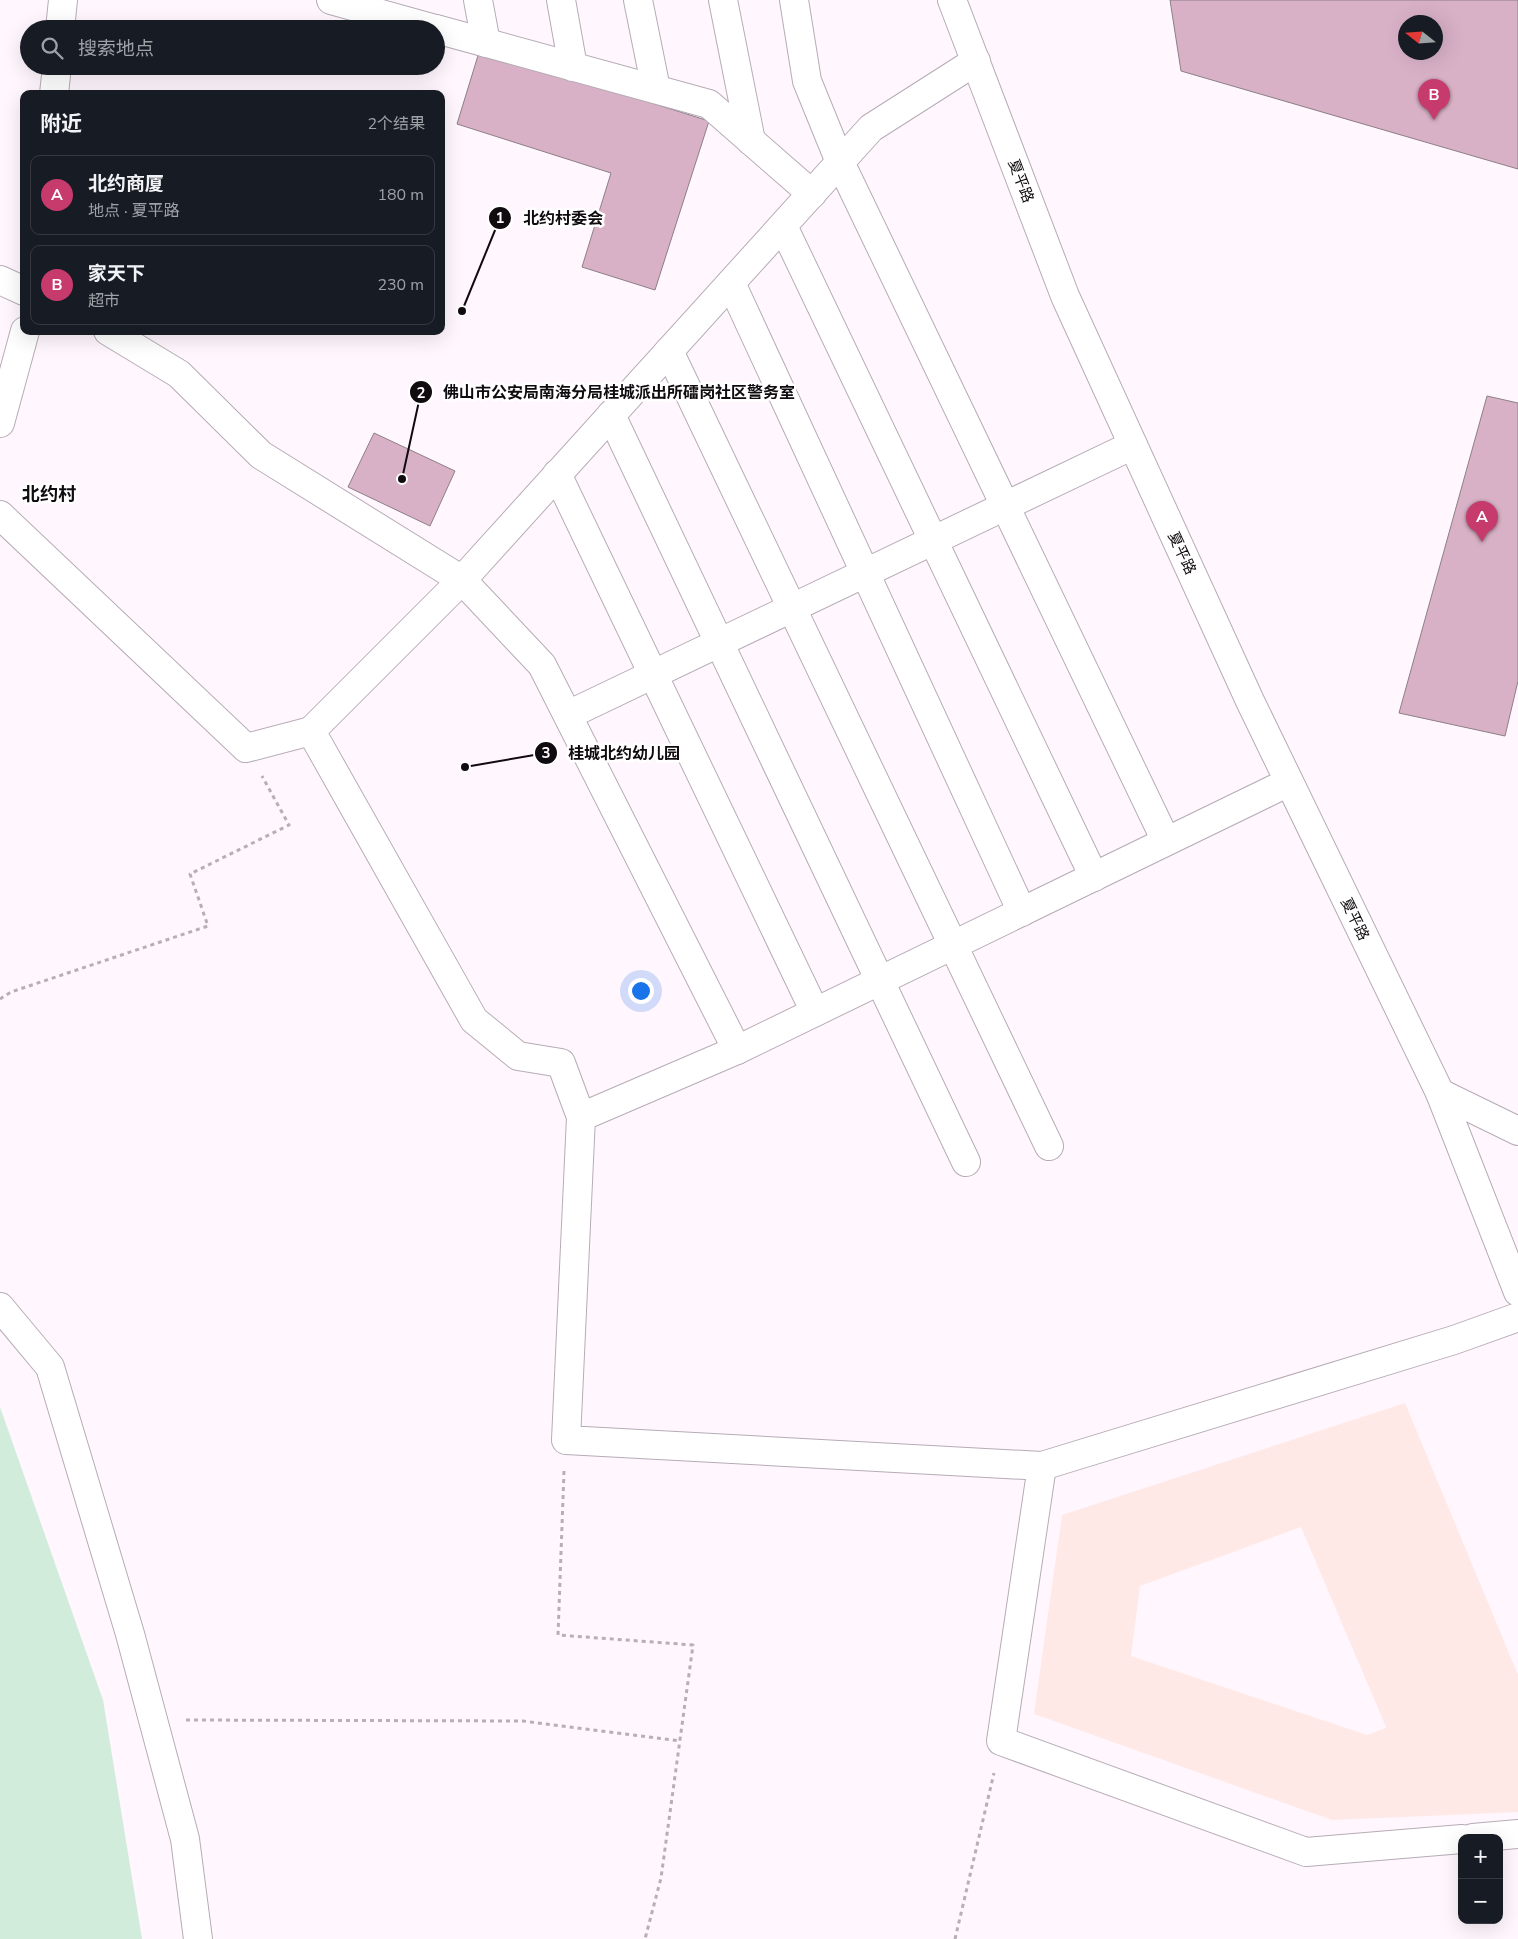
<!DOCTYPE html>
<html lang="zh">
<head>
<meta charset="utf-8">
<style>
	:root { --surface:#171b24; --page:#20242c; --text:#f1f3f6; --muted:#9ea1a6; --line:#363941; --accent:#c73a6c }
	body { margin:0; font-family:"Nunito Sans","Noto Sans SC",sans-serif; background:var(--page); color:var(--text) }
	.controls { position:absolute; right:15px; bottom:15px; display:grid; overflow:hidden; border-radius:10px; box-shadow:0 5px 20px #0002 }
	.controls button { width:45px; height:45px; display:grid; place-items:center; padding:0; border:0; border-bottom:1px solid var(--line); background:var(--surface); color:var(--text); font:25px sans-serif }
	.compass { position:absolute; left:1398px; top:15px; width:45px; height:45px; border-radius:50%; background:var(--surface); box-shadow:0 5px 20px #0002; rotate:287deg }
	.you { position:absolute; left:640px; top:990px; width:18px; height:18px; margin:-12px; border:4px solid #fff; border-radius:50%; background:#1a73e8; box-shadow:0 0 0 8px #1a73e833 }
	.badge { display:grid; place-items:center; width:32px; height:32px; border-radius:50%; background:var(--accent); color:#fff; font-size:16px; font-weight:700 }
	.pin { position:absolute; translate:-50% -41px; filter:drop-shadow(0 1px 2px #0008) }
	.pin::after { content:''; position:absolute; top:26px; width:18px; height:15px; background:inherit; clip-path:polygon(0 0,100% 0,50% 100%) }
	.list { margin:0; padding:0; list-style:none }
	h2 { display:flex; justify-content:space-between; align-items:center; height:65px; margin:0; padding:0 20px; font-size:21px }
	h2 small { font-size:16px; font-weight:400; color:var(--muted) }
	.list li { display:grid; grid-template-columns:32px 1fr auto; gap:15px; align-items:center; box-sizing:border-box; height:80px; margin:0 10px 10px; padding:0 10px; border:1px solid var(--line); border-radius:10px }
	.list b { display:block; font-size:19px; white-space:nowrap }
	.list p { margin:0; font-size:16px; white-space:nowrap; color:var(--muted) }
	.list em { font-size:16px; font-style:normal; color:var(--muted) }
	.icon { flex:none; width:28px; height:28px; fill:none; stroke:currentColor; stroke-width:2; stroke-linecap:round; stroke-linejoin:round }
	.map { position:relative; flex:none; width:1518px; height:1939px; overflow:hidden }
	.search { position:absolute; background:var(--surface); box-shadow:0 5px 20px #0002; left:20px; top:20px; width:425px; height:55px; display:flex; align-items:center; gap:12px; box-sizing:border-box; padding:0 18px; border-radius:28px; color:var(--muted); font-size:19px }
	.panel { position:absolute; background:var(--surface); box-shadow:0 5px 20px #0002; left:20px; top:90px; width:425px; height:245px; border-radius:10px }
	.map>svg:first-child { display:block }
	.commercial { fill:#ffe9e7; fill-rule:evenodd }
	.green { fill:#d2ecdb }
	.building { fill:#d9b1c7; stroke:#8c7f86; fill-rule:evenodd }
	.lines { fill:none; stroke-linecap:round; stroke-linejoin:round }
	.minor-casing { stroke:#b6acb6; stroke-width:30 }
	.major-casing { stroke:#b6acb6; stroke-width:30 }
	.path { stroke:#b7afb6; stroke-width:3; stroke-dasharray:4 4; stroke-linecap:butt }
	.minor { stroke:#fff; stroke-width:28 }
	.major { stroke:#fff; stroke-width:28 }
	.labels { text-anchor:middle; stroke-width:5; stroke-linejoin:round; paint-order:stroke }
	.street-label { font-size:15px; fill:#0f0b0e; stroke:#fff }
	.quarter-label { font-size:18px; font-weight:bold; fill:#0f0b0e; stroke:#fff }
	.leader { fill:none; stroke:#0f0b0e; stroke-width:2 }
	.callout-dot { fill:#0f0b0e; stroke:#fff; stroke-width:2 }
	.mark-label { font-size:15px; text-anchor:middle; font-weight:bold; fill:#fff }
	.callout-label { font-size:16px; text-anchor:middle; font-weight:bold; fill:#0f0b0e; stroke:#fff; stroke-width:5; stroke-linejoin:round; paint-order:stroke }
</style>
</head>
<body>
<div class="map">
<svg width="1518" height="1939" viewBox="0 0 1518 1939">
	<rect width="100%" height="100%" fill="#fff6fe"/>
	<path class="commercial" d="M1405,1403L1518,1675V1812L1332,1820L1034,1714L1062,1515ZM1301,1527L1386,1727V1728L1367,1735L1131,1656L1140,1586Z"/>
	<path class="green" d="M0,1407L103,1700L142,1939H0Z"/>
	<g class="building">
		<path d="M1170,0H1518V169L1181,71ZM1406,22H1436V52H1406Z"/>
		<path d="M480,49L709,121L655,290L582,267L611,173L457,124Z"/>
		<path d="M1487,396L1518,403V681L1505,736L1399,713Z"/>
		<path d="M374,433L455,471L430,526L348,487Z"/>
	</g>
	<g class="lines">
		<defs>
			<g id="minor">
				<path d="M331,0L435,29"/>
				<path d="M478,0L486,43"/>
				<path d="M561,0L573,67"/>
				<path d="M638,0L656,89"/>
				<path d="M723,0L751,141"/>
				<path d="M794,0L807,81L840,162L1166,841"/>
				<path d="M60,29L63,0"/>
				<path d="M436,29L709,104L812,194"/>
				<path d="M976,61L871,128L462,580L311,731L474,1020L518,1056L561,1063L581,1117L566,1440L1042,1466"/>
				<path d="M54,94L57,66"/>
				<path d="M783,226L1094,877"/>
				<path d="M0,280L24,291"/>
				<path d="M731,283L1022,912"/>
				<path d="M108,331L179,374L261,455L462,580L542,665L737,1050"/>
				<path d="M669,351L1049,1146"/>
				<path d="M611,415L966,1162"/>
				<path d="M0,423L25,331"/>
				<path d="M557,474L815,1012"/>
				<path d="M0,515L246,748L311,731"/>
				<path d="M568,715L1133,445"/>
				<path d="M581,1117L737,1050L1289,782"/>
				<path d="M0,1307L50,1367L130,1634L185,1839L198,1939"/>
				<path d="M1473,1838L1518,1834"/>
				<path d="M1462,1839L1306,1852L1001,1741L1042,1466L1454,1340L1518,1317"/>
			</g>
			<g id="major">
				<path d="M952,0L1065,296L1250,701L1440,1093L1518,1292"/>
				<path d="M1440,1093L1518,1131"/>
			</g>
		</defs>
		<use href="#minor" class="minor-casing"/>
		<use href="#major" class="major-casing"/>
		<g class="path">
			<path d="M0,999L11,992L208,926L190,874L289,825L262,776"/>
			<path d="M564,1471L558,1635L693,1645L661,1878L645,1939"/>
			<path d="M186,1720L523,1721L680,1741"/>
			<path d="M955,1939L994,1773"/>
		</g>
		<use href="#minor" class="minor"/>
		<use href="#major" class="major"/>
	</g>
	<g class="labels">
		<g class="street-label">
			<text transform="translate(1021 181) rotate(69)" y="5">夏平路</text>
			<text transform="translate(1182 553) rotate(65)" y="5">夏平路</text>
			<text transform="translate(1355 919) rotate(64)" y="5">夏平路</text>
		</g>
		<g class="quarter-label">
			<text x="49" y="500">北约村</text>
		</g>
	</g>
	<path class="leader" d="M462 311L500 218M402 479L421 392M465 767L546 753"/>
	<g class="callout-dot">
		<circle cx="462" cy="311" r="5"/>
		<circle cx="402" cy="479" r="5"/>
		<circle cx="465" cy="767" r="5"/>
		<circle cx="500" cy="218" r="12"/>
		<circle cx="421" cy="392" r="12"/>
		<circle cx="546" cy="753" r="12"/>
	</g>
	<g class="mark-label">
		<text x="500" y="223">1</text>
		<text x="421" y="398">2</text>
		<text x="546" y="758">3</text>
	</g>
	<g class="callout-label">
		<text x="563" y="224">北约村委会</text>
		<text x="619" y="398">佛山市公安局南海分局桂城派出所礌岗社区警务室</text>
		<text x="624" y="759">桂城北约幼儿园</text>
	</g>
</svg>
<div class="controls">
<button>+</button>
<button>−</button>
</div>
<svg class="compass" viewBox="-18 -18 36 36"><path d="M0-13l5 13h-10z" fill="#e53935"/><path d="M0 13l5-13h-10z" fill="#9ea1a6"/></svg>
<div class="you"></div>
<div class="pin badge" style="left:1482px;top:542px">A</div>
<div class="pin badge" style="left:1434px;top:120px">B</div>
<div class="search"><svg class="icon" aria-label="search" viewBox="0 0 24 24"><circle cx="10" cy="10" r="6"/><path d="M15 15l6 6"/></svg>搜索地点</div>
<section class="panel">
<h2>附近<small>2个结果</small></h2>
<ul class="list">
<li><span class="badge">A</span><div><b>北约商厦</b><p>地点 · 夏平路</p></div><em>180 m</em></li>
<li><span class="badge">B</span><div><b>家天下</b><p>超市</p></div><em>230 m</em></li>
</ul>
</section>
</div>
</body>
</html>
